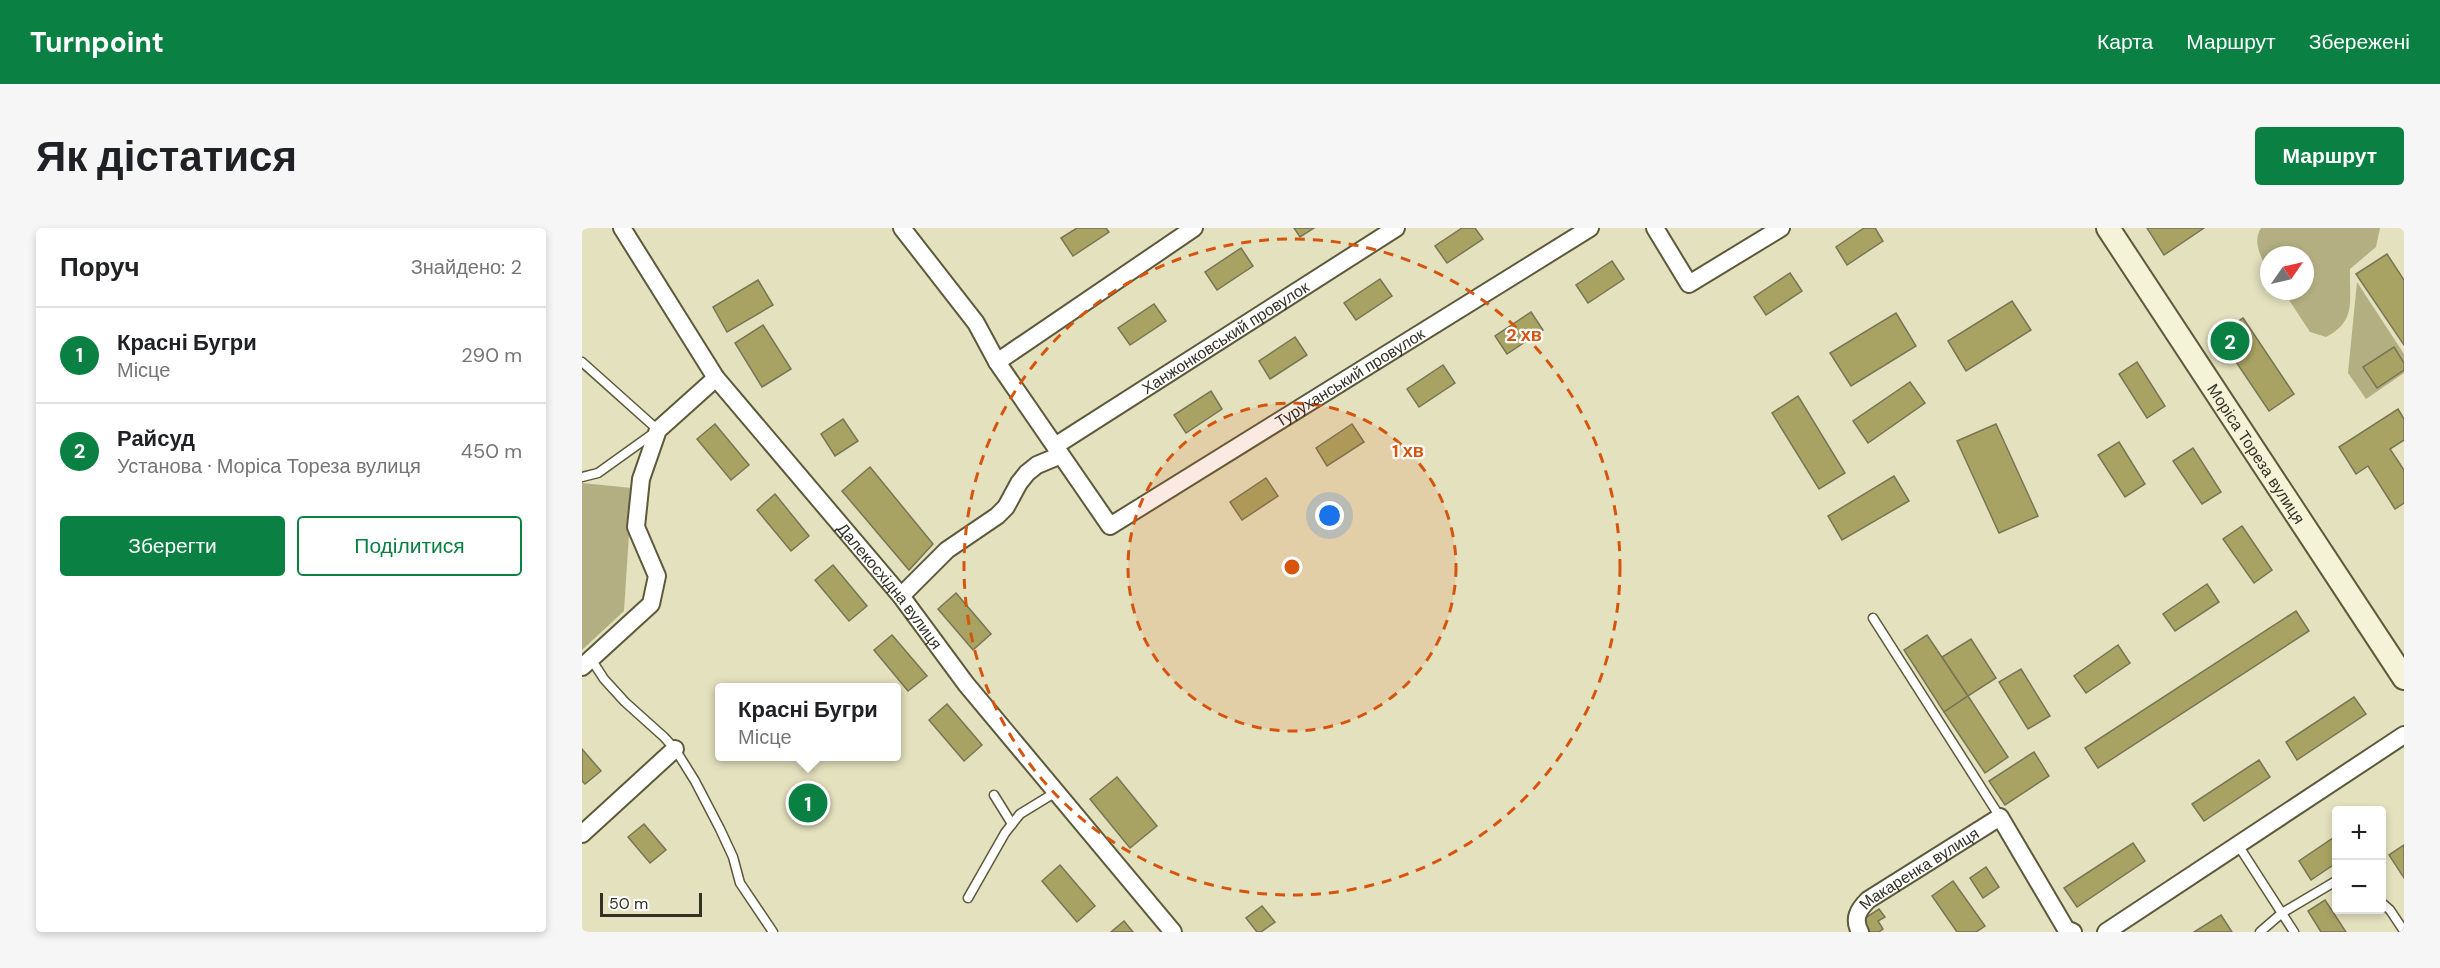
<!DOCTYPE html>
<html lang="uk">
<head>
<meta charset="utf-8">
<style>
	:root { --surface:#fff; --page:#f6f6f6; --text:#202124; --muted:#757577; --line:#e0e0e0; --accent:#0b8043 }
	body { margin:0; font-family:"DM Sans",sans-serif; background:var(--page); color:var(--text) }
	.controls { position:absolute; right:18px; bottom:18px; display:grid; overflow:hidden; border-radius:6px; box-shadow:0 3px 9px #0003 }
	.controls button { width:54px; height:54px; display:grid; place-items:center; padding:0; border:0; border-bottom:2px solid var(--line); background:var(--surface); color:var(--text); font:30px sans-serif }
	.compass { position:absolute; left:1678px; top:18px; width:54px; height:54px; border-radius:50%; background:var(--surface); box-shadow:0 3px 9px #0003; rotate:56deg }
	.scale { position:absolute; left:18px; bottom:15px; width:102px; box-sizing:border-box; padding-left:6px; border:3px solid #323123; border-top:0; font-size:16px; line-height:21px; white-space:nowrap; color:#323123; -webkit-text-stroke:4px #fff; paint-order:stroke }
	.you { position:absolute; left:748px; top:288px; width:21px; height:21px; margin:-15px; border:4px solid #fff; border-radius:50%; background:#1a73e8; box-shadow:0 0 0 9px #1a73e833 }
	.badge { display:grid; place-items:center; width:39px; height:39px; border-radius:50%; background:var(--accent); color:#fff; font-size:20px; font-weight:700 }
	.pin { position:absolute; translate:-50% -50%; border:3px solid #fff; box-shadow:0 2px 6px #0006 }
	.popup { position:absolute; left:133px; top:455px; width:186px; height:78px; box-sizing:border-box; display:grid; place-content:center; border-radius:6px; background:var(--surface); filter:drop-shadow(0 2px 4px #0005); font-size:20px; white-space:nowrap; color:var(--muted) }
	.popup b { font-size:22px; color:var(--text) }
	.popup::after { content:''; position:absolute; left:50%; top:100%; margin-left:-12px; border:12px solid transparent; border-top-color:var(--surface) }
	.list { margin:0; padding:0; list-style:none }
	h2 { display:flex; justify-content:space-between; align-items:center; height:78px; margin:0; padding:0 24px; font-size:26px }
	h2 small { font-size:20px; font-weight:400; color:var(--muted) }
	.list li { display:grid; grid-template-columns:39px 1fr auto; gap:18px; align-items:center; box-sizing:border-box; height:96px; padding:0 24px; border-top:2px solid var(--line) }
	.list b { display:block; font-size:22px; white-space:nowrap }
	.list p { margin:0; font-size:20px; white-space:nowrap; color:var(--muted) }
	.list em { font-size:20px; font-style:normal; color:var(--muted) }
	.actions { display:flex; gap:12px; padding:18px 24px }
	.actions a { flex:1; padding:14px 0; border:2px solid var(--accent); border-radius:6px; text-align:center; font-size:21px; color:var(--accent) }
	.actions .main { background:var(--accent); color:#fff }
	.map { position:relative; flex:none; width:1822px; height:704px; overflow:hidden; border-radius:6px }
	header { display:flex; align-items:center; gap:36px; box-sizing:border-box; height:84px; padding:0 30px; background:var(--accent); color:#fff }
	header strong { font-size:28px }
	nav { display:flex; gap:33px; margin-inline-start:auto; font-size:21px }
	.intro { display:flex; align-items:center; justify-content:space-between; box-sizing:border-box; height:144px; padding:0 36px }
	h1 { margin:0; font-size:42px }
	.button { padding:15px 27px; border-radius:6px; background:var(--accent); color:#fff; font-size:21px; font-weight:700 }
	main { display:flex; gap:36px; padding:0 36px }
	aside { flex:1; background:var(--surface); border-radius:6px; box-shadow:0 3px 9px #0003 }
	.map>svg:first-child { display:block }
	.green { fill:#b3af82 }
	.building { fill:#a9a363; stroke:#787555; stroke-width:1.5 }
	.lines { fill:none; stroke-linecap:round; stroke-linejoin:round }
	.lane-casing { stroke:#5c5a3b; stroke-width:11 }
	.street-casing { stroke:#5c5a3b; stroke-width:20 }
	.secondary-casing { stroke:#5c5a3b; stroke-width:26 }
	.lane { stroke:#fff; stroke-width:8 }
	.street { stroke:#fff; stroke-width:16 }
	.secondary { stroke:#f4f2d7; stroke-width:22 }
	.ring { fill:none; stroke:#d6550e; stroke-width:3; stroke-dasharray:10 8 }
	.labels { text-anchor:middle; stroke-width:4.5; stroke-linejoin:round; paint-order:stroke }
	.street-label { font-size:16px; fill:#323123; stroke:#fff }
	.centre { fill:#d6550e; stroke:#fff; stroke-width:3 }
	.ring-label { font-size:18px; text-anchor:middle; font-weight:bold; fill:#d6550e; stroke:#fff; stroke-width:4.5; stroke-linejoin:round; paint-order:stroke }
</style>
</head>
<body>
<header>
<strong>Turnpoint</strong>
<nav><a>Карта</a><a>Маршрут</a><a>Збережені</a></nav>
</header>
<div class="intro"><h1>Як дістатися</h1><a class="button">Маршрут</a></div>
<main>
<aside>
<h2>Поруч<small>Знайдено: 2</small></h2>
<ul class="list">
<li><span class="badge">1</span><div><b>Красні Бугри</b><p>Місце</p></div><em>290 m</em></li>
<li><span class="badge">2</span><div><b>Райсуд</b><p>Установа · Моріса Тореза вулиця</p></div><em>450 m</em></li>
</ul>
<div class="actions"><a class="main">Зберегти</a><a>Поділитися</a></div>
</aside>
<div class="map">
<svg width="1822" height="704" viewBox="0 0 1822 704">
	<rect width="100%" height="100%" fill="#e4e1be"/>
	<g class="green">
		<path d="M1679,0H1798L1794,19L1768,41C1767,72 1775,93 1744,109L1728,104L1701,63H1723V27H1687V43C1679,30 1670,14 1679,0Z"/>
		<path d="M1775,54L1822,126V145L1784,171L1766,145Z"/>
		<path d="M0,255L50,260L42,383L0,422Z"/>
	</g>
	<g class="building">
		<path d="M495,0H524L527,4L491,28L479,10Z"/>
		<path d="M712,0H732L718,9Z"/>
		<path d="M880,0H893L901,11L865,35L853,18Z"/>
		<path d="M1282,0H1293L1301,13L1265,37L1254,19Z"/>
		<path d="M1565,0H1622L1582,27Z"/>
		<path d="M659,20L671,38L635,62L623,44Z"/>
		<path d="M1805,26L1822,52V117L1774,46Z"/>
		<path d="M1030,33L1042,51L1006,75L994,57Z"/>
		<path d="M1208,45L1220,63L1184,87L1172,69Z"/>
		<path d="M798,51L810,68L774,92L762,75Z"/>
		<path d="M176,52L191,77L145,104L131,79Z"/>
		<path d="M1430,73L1449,102L1384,143L1366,113Z"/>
		<path d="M572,76L584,93L548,117L536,100Z"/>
		<path d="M949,84L961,102L925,126L913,108Z"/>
		<path d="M1314,85L1334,118L1269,158L1248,125Z"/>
		<path d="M1661,90L1712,166L1687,183L1636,107Z"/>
		<path d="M181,97L209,141L180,159L153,115Z"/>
		<path d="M713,109L725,127L688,151L677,133Z"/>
		<path d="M1812,119L1822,135V142L1795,160L1781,139Z"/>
		<path d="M1555,134L1583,178L1565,190L1537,146Z"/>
		<path d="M861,137L873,155L837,179L825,161Z"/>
		<path d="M1328,154L1343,175L1286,215L1271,193Z"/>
		<path d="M629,163L640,181L604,205L592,187Z"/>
		<path d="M1216,168L1263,245L1237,261L1190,185Z"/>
		<path d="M1816,181L1822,191V212L1808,221L1822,242V275L1813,281L1786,238L1774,246L1757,219Z"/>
		<path d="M261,191L276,213L253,228L239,206Z"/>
		<path d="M133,196L167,237L149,252L115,211Z"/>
		<path d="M770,196L782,214L745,238L734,220Z"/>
		<path d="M1414,196L1456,288L1417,305L1375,213Z"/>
		<path d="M1537,214L1563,256L1543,269L1516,227Z"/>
		<path d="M1611,220L1639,264L1620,276L1591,233Z"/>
		<path d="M288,239L351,316L327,342L260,263Z"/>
		<path d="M1312,248L1327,273L1260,312L1246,288Z"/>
		<path d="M684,250L696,268L660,292L648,274Z"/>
		<path d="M193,266L227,308L209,323L175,282Z"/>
		<path d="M1660,298L1690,342L1672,355L1641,311Z"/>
		<path d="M251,337L285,378L267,393L233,352Z"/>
		<path d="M1625,356L1637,374L1593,403L1581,386Z"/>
		<path d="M374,365L409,406L391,422L356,381Z"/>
		<path d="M1714,383L1727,403L1516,540L1503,520Z"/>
		<path d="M310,407L345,448L326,463L292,422Z"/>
		<path d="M1345,407L1386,468L1362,484L1322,422Z"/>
		<path d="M1389,411L1414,450L1386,468L1360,429Z"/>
		<path d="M1536,417L1548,435L1504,465L1492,448Z"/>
		<path d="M1439,441L1468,488L1446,501L1417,454Z"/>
		<path d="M1386,468L1426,529L1403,545L1362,484Z"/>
		<path d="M1772,469L1784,486L1715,532L1704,514Z"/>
		<path d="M365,476L400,517L382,533L347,492Z"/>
		<path d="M0,521L19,543L3,556L0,553Z"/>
		<path d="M1452,524L1467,548L1423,577L1407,553Z"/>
		<path d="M1677,532L1688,549L1622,593L1610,576Z"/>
		<path d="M535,549L575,598L548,620L508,571Z"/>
		<path d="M62,596L84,622L68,635L46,609Z"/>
		<path d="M1754,608V635L1729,652L1717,633Z"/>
		<path d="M1551,615L1563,633L1495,679L1482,660Z"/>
		<path d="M1822,617V650L1807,627Z"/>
		<path d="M478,637L513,678L495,694L460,653Z"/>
		<path d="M1404,639L1417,659L1401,670L1388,650Z"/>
		<path d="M1371,653L1403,698L1394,704H1375L1350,668Z"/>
		<path d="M1743,672L1764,704H1739L1726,683Z"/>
		<path d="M680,678L693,694L679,704H675L664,690Z"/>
		<path d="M1297,681L1303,689L1296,693L1301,701L1297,704H1283L1277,694Z"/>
		<path d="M1639,687L1650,704H1612Z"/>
		<path d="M542,693L551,704H529Z"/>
	</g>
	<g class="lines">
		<defs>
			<g id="lane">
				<path d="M0,134L76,202L16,245L0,249"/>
				<path d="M1291,390L1418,589"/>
				<path d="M9,431L22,451L43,474L82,509L93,521L113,553L138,601L151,629L158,655L191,704"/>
				<path d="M412,567L430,596"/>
				<path d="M1656,617L1712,704"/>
				<path d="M386,670L423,605L438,586L474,564"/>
				<path d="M1800,675L1808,682L1822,703"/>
				<path d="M1678,704L1700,685L1754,653"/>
			</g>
			<g id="street">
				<path id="s1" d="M40,0L134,150L319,368L384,456L591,704"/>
				<path id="s2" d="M320,0L394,95L415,134L528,298L1008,0"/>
				<path d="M1073,0L1107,56L1199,0"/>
				<path d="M415,134L612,0"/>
				<path id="s3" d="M473,218L814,0"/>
				<path d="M319,368L365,322L415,288L424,279L437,255L445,245L455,237L479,227"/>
				<path d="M0,439L69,376L75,348L54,299L59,251L76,202L134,150"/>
				<path d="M0,606L93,521"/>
				<path id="s4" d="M1278,704C1271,691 1276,682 1286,672L1418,589L1484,701L1491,704"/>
				<path d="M1524,704L1822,507"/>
			</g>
			<g id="secondary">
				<path id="s5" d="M1526,0L1822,450"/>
			</g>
		</defs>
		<use href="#lane" class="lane-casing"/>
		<use href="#street" class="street-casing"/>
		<use href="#secondary" class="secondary-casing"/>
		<use href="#lane" class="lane"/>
		<use href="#street" class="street"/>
		<use href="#secondary" class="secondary"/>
	</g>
	<circle cx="710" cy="339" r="164" fill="#d6550e" fill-opacity=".12"/>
	<g class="ring">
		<circle cx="710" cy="339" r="164"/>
		<circle cx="710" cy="339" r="328"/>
	</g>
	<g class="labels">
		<g class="street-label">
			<text dy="6" stroke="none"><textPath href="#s3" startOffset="202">Ханжонковський провулок</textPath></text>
			<text dy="6" stroke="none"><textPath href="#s2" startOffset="646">Туруханський провулок</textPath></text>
			<text dy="6" stroke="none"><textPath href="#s5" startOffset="270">Моріса Тореза вулиця</textPath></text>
			<text dy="6" stroke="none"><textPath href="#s1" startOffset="448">Далекосхідна вулиця</textPath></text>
			<text dy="6" stroke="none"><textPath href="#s4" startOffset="96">Макаренка вулиця</textPath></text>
		</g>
	</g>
	<circle cx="710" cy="339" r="9" class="centre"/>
	<g class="ring-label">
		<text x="942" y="113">2 хв</text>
		<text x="826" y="229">1 хв</text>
	</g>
</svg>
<div class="controls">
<button>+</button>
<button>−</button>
</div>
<svg class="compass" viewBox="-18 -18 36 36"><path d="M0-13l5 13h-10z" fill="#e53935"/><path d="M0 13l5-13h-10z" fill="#757577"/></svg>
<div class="scale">50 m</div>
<div class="you"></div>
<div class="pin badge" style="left:226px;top:575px">1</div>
<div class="popup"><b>Красні Бугри</b>Місце</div>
<div class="pin badge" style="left:1648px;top:113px">2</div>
</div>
</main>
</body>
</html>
